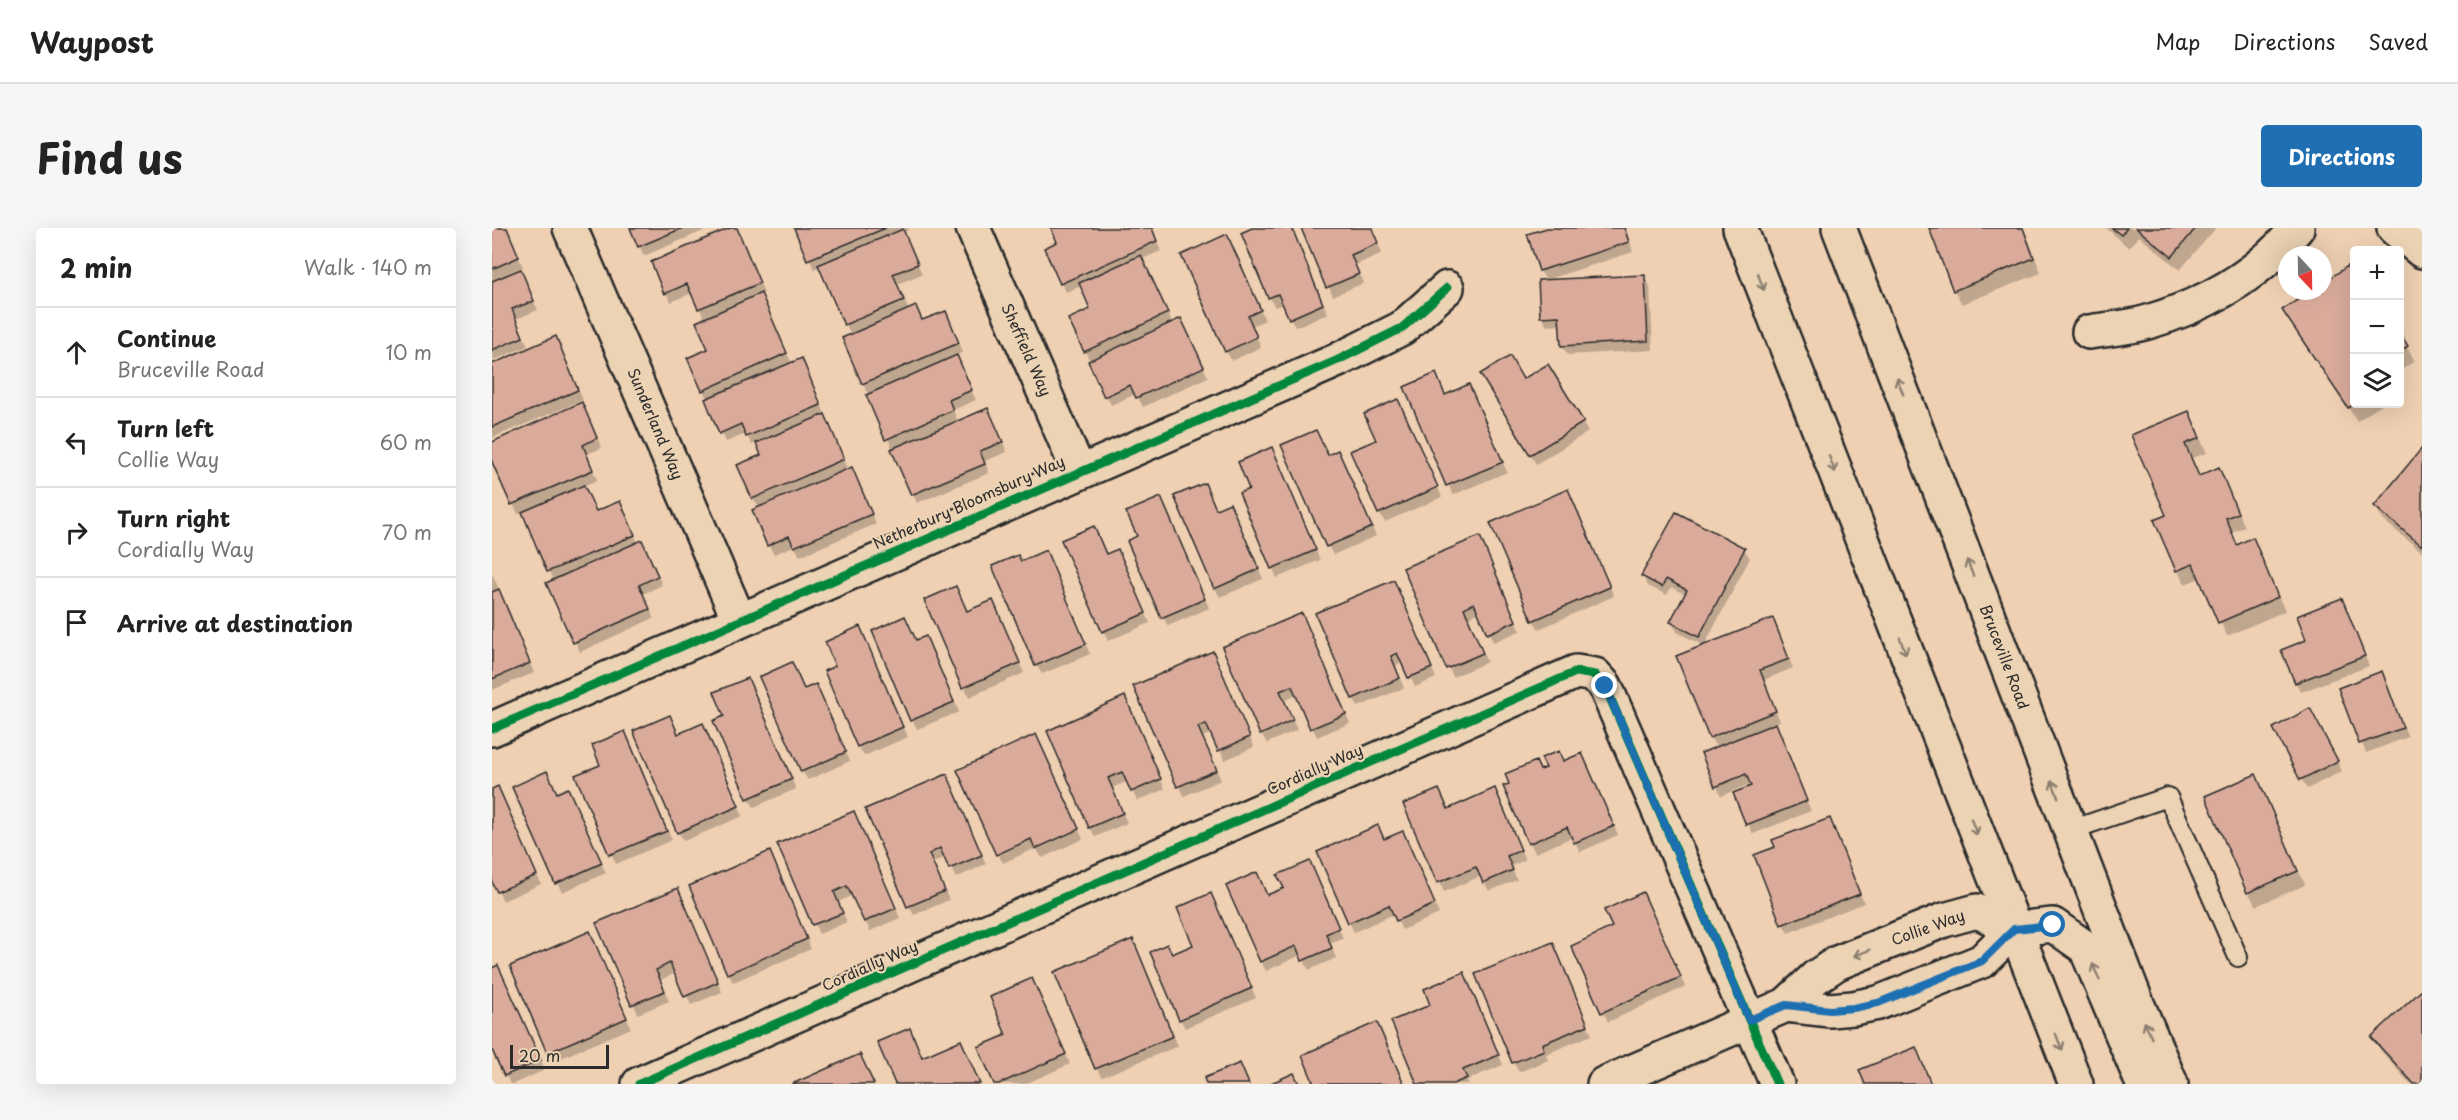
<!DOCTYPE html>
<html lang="en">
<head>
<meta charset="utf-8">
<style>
	:root { --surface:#fff; --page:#f6f6f6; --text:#222; --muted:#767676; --line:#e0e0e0; --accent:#1f6fb2 }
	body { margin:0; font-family:"Playpen Sans",sans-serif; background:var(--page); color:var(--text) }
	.controls { position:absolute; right:18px; top:18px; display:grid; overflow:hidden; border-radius:6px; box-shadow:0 6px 24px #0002 }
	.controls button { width:54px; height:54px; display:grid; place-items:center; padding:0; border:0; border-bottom:2px solid var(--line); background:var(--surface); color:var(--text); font:30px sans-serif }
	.compass { position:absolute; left:1786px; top:18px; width:54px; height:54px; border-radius:50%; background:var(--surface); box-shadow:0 6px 24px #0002; rotate:158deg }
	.scale { position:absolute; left:18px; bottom:15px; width:99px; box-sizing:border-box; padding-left:6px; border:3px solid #2b2b2b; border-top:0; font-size:16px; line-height:21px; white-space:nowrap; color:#2b2b2b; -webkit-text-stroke:4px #ecd3b4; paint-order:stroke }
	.stop { position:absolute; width:18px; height:18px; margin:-14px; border:4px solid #1f6fb2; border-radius:50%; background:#fff }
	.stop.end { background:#1f6fb2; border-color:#fff; box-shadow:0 2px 6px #0008 }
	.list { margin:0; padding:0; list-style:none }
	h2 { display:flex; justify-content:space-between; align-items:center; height:78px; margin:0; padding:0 24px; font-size:26px }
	h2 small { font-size:20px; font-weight:400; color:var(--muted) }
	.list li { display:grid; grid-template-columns:39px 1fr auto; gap:18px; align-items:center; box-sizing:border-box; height:90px; padding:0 24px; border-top:2px solid var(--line) }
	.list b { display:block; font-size:22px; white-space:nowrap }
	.list p { margin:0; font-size:20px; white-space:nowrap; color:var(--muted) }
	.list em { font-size:20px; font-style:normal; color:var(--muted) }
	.icon { flex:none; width:33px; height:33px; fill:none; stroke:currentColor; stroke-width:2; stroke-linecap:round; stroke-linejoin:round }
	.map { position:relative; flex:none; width:1930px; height:856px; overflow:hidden; border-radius:6px }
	header { display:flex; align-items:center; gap:36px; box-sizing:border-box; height:84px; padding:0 30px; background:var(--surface); border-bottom:2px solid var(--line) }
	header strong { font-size:28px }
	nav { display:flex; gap:33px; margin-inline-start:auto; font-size:21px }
	.intro { display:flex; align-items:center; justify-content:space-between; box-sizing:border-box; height:144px; padding:0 36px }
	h1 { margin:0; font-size:42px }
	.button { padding:15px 27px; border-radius:6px; background:var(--accent); color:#fff; font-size:21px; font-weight:700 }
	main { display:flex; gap:36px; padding:0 36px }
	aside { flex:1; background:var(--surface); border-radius:6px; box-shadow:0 6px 24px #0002 }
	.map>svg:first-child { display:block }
	.shadow { fill:#0003 }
	.building { fill:#daab9b; stroke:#2b2b2b; stroke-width:1.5 }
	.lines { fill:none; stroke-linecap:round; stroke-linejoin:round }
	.service-casing { stroke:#2b2b2b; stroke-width:22 }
	.minor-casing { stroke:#2b2b2b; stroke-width:38 }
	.secondary-casing { stroke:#2b2b2b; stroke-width:38 }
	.service { stroke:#ecd3b4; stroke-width:18 }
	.minor { stroke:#ecd3b4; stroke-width:33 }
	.secondary { stroke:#ecd3b4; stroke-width:33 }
	.cycleway-casing { stroke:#ecd3b4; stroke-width:13 }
	.cycleway { stroke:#00873e; stroke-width:9 }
	.oneway { stroke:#8c7f70 }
	.route { stroke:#1f6fb2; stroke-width:8 }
	.labels { text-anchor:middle; stroke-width:4.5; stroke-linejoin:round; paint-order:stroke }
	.street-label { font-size:15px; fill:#2b2b2b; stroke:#ecd3b4 }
</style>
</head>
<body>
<header>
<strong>Waypost</strong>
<nav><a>Map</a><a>Directions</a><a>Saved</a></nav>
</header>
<div class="intro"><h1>Find us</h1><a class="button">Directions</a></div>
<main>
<aside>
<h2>2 min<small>Walk · 140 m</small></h2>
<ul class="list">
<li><svg class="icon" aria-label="ahead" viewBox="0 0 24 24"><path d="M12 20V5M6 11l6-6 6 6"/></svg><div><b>Continue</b><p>Bruceville Road</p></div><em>10 m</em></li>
<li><svg class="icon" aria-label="left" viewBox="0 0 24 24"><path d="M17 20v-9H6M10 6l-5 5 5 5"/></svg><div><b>Turn left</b><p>Collie Way</p></div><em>60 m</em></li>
<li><svg class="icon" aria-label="right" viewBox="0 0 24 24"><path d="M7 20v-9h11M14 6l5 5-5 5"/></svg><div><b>Turn right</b><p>Cordially Way</p></div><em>70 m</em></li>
<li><svg class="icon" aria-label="arrive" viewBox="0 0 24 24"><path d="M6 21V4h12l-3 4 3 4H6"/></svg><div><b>Arrive at destination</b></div></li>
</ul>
</aside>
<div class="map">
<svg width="1930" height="856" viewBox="0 0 1930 856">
	<rect width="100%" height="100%" fill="#efd0b3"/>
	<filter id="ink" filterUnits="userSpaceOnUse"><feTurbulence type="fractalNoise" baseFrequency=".0167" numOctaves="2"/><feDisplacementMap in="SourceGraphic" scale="12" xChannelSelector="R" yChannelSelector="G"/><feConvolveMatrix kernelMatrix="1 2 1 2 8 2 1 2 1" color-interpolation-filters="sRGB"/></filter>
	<g filter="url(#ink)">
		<g class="shadow">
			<path d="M4,0H14L17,6L31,39L27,41L46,82L24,91L36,118L0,133V2Z"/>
			<path d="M139,0H218L152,28Z"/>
			<path d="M242,0L248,9L272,65L268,66L300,136L315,142L356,242L364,250L384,296L308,328L302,318L282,326L276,317L267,280L261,270L271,228L266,215L260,217L254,206L234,214L197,130L218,121L213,91L200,65L179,74L174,65Z"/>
			<path d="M304,0H416L417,2L411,4L430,46L405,56L417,83L424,80L431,94L453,85L459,94L471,124L463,128L484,172L461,182L466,194L496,181L515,224L493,233L497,245L425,275L371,155L359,108L328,38L322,41Z"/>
			<path d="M561,0H660L669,23L650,31L681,96L694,102L716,149L651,179L644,166L619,177L593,123L600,82L589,58L574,64L569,55L567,15Z"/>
			<path d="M764,0H800L836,86L803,99L791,76L783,79L777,69Z"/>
			<path d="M810,0H880L890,25L864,37L872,55L841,68Z"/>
			<path d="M1060,0H1134L1141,24L1054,52L1048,43Z"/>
			<path d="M1439,0H1532L1549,45L1470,76L1462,62Z"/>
			<path d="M1614,0H1724L1688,42L1647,8L1637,20Z"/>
			<path d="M740,18L773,92L760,98L769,119L740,133L734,123Z"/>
			<path d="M1860,37L1862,41V176H1891L1865,193L1800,97L1822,63H1831V57Z"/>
			<path d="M1152,48L1158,58L1161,122L1076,127L1070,118L1069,97L1055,98L1049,88Z"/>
			<path d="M1908,108L1923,133L1908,143Z"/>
			<path d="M69,120L91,172L0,210V138Z"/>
			<path d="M1056,138L1096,204L1044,236L990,146L1031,153Z"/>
			<path d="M949,157L954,168L977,158L1015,244L961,267L914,160Z"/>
			<path d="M906,173L950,269L893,294L887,285L886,213Z"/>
			<path d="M1696,185L1715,225L1700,230L1708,249L1726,241L1753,299L1740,304L1746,318L1760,311L1793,383L1735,408L1708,350L1693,356L1685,342L1675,288Z"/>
			<path d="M95,186L110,220L95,226L105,252L91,258L104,285L133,284L146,315L155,323L170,357L151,366L162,390L88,424L56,355L62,353L31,284L26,286L0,230V215Z"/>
			<path d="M780,221L828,332L785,350L749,266L759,262Z"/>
			<path d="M1930,222V324L1891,292L1883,278Z"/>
			<path d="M836,228L850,234L884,308L841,327L836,318Z"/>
			<path d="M713,257L725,282L743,286L771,351L728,369L723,360Z"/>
			<path d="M1080,272L1122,368L1047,401L1041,392Z"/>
			<path d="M673,280L717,380L676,398L671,389L647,309Z"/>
			<path d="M607,309L615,327L631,332L658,395L616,413L571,312Z"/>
			<path d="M992,319L1028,403L1001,414L987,384L976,390L995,434L961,449L913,341Z"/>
			<path d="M1252,321L1258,330L1212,418L1185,404L1180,394L1194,367L1179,359L1175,367L1156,358L1151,348Z"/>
			<path d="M558,333L598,426L550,446L544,437L529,335Z"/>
			<path d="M0,345L42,445L0,462Z"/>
			<path d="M901,354L944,450L923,459L911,434L903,438L912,460L866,479L861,470Z"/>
			<path d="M464,359L476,385L501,374L532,445L477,469L434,373Z"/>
			<path d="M1850,372L1877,438L1809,464L1804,455L1816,412Z"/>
			<path d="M809,387L858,495L825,509L805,467L792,473L805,502L775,515L769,506Z"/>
			<path d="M413,390L424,414L433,410L439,419L467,484L425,501L420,492Z"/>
			<path d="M1280,392L1301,440L1272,452L1288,493L1282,495L1319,583L1261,606L1243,566L1260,559V555L1229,568L1211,526L1225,521L1218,509Z"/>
			<path d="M368,400L416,509L372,528L366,518L345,438Z"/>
			<path d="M725,434L762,519L733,532L720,505L711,509L729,552L692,568L643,458Z"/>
			<path d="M300,436L312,462L329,467L358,533L316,552L310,543Z"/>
			<path d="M1889,445L1916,509L1874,525L1848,461Z"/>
			<path d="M255,452L304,561L262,579L256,570L234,489Z"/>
			<path d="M633,470L673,561L645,573L636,553L620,560L635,595L603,609L598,599Z"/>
			<path d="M1823,491L1850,543L1815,561L1783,501Z"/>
			<path d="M216,506L251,588L192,613L186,604L187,507Z"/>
			<path d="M138,514L180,612L124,636L85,548L110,537Z"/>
			<path d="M548,517L591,611L550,630L544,620L511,635L506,626Z"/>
			<path d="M1095,536L1126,607L1088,624L1081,609L1043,625L1013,559L1049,543Z"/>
			<path d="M1764,547L1813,657L1764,678L1756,664Z"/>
			<path d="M460,557L494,636L464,650L454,629L441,635L457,672L422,687L417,678Z"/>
			<path d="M6,560L49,656L11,673L0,650V562Z"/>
			<path d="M76,562L114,645L70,664L65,655V566Z"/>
			<path d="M1007,572L1033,632L1019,638L1025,652L997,663L989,648L952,664L913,577L956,582Z"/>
			<path d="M1338,592L1372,675L1296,705L1291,696L1285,619Z"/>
			<path d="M367,594L408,690L378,703L361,667L346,674L355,694L327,706L287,617Z"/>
			<path d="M910,605L947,686L910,702L902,686L862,704L857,694L892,612Z"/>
			<path d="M283,634L319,721L241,754L236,745Z"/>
			<path d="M822,644L851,710L838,715L844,730L817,742L809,727L774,743L769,734Z"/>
			<path d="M186,662L230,764L199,777L184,745L168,752L177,773L146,786L106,696Z"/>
			<path d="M719,667L764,770L693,800L688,791L680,728L703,718Z"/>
			<path d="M1156,675L1193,759L1116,794L1081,718L1122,700Z"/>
			<path d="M98,705L139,800L62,833L57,824Z"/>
			<path d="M1061,716L1100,807L1054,826L1056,832L1027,844L1021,834Z"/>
			<path d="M645,722L686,818L610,849L604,840Z"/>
			<path d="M0,742L11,748L53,842L21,856H18L14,848L2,823L0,824Z"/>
			<path d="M977,755L1011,837L975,852L977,856H927L940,777Z"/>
			<path d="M545,761L578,836L533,856H504L516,807Z"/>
			<path d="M1930,764V856H1918L1889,823L1881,810Z"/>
		</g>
		<g class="building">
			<path d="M0,0H15L27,29L0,41Z"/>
			<path d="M138,0H191L146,19Z"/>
			<path d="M238,0H245L268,55L206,81L195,56L172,66L159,34Z"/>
			<path d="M302,0H394L315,32Z"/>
			<path d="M559,0H660L665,13L568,56L552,20L565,14Z"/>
			<path d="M760,0H800L831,76L797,91L786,66L776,70L749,5Z"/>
			<path d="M809,0H880L886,15L859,27L867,46L834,60Z"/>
			<path d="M1055,0H1132L1137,14L1047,43L1035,6Z"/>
			<path d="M1437,0H1531L1542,30L1461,63Z"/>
			<path d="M1620,0H1635L1629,7Z"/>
			<path d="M1644,0H1704L1680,29Z"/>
			<path d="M411,1L426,36L401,46L412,72L352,97L326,37Z"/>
			<path d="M735,6L769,82L756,88L765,109L733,124L689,27Z"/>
			<path d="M649,27L676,85L592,124L576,91L598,81L587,55Z"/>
			<path d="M1860,35L1862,39L1863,176L1856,180L1790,82L1819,63H1831V55Z"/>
			<path d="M29,41L42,73L20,81L31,109L0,122V53Z"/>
			<path d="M1153,47L1156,113L1069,118L1067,88L1048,89L1046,52Z"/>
			<path d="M269,65L295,125L210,163L195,130L216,121L204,94Z"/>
			<path d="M424,78L430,92L454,83L467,115L370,156L350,110Z"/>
			<path d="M689,90L712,139L644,170L638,157L612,169L596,133Z"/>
			<path d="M1908,105L1916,118L1908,124Z"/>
			<path d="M64,108L86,162L0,199V136Z"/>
			<path d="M465,127L480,162L457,172L461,182L393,212L374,167Z"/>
			<path d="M1018,128L1031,151L1056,136L1092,194L1038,227L988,146Z"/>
			<path d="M310,130L329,177L254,209L249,196L227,206L213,171Z"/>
			<path d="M944,145L953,167L977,156L1011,234L954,258L912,159Z"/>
			<path d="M906,171L946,259L886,286L858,223L884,212L872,186Z"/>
			<path d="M90,174L105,210L91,217L101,242L19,277L0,234V214Z"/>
			<path d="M496,180L511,214L488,223L493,236L419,267L399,221Z"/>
			<path d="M1697,183L1708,210L1693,216L1707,248L1727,239L1746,285L1734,290L1745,317L1761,309L1786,369L1726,395L1701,336L1684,343L1662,292L1674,287L1639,207Z"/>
			<path d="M333,186L352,231L260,271L245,237L269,227L264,215Z"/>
			<path d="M824,202L836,227L846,222L880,299L834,319L789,217Z"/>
			<path d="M780,219L824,322L779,341L747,265L757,261L746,234Z"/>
			<path d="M1930,220V318L1882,278Z"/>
			<path d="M360,239L380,286L302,319L297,308L275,318L260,282Z"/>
			<path d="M713,255L724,281L738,275L767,341L722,361L682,268Z"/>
			<path d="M92,257L104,283L128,273L143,307L55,344L30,284Z"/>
			<path d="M1076,261L1118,359L1040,393L998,295Z"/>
			<path d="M669,269L713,371L669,390L635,313L645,308L634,284Z"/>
			<path d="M1184,284L1253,320L1207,409L1178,394L1195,362L1174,351L1170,359L1149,348Z"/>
			<path d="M602,298L614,326L626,321L654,385L610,404L569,312Z"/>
			<path d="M988,308L1024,393L995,406L982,375L972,380L991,425L954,441L911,340Z"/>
			<path d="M150,312L166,348L147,357L158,381L81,415L54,355Z"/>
			<path d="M554,322L594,416L543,438L500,338L526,327L529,333Z"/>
			<path d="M902,352L940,440L916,450L905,425L899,428L908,450L860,471L823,385Z"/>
			<path d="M464,358L475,383L501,372L528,435L470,460L432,372Z"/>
			<path d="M7,361L38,435L0,451V364Z"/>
			<path d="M1850,370L1873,428L1803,455L1789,422L1814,412L1805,388Z"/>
			<path d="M810,385L854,486L818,501L800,458L788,463L801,492L768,507L730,419Z"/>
			<path d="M413,388L424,412L434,408L462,474L418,493L380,403Z"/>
			<path d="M1281,390L1297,431L1268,442L1284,483L1217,510L1184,428Z"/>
			<path d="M368,398L411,499L365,519L332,443L343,438L333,414Z"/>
			<path d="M721,423L758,509L726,523L714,496L706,499L725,542L685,559L641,458Z"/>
			<path d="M300,434L312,461L324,456L354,524L309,544L267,449Z"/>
			<path d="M1890,443L1911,500L1867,516L1846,460Z"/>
			<path d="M256,450L300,551L255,571L221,493L232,488L222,464Z"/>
			<path d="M633,468L669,551L639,564L630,544L616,550L631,585L597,600L555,503Z"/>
			<path d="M1818,480L1846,533L1808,552L1781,500Z"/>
			<path d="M178,487L186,506L211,495L247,578L185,605L141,503Z"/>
			<path d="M1284,495L1315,573L1254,597L1241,565L1259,558L1254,546L1223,559L1209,525Z"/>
			<path d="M133,503L175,603L117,627L83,547L108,537L100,517Z"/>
			<path d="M544,506L587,601L543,621L539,611L504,627L465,542Z"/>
			<path d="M1067,523L1071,533L1090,525L1122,598L1082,615L1075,599L1036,616L1011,558L1017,556L1013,546L1044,533L1048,542L1054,540L1049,530Z"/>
			<path d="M55,543L65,565L76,560L110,635L63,656L20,559Z"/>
			<path d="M455,546L490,627L457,641L448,620L437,626L453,663L415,679L373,581Z"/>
			<path d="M1764,546L1806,643L1755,665L1713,568Z"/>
			<path d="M6,558L45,647L5,664L0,654V561Z"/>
			<path d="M1003,560L1029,622L1015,628L1021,642L991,655L984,639L945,655L911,576L947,561L956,581Z"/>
			<path d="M362,583L404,680L372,694L355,658L342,664L351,685L320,697L285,616Z"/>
			<path d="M1338,590L1368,666L1289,697L1262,627L1283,619L1280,612Z"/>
			<path d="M886,597L892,611L911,603L943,676L904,693L897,677L856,695L825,624Z"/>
			<path d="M278,623L315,711L235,746L197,658Z"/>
			<path d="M818,633L847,700L834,706L840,720L810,733L804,718L768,734L734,658L765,644L775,667L792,660L785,647Z"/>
			<path d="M186,660L226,754L192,769L178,735L164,742L173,763L139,777L104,695Z"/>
			<path d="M1151,664L1189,749L1109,785L1079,718L1120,699L1112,682Z"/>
			<path d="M719,665L760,760L687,792L658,724L675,716L680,726L701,717L685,680Z"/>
			<path d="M98,703L135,790L55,825L18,738Z"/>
			<path d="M641,711L681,808L603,841L562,744Z"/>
			<path d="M1061,714L1096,797L1050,816L1052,822L1020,835L983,746Z"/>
			<path d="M6,737L49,832L12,848L0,822V740Z"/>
			<path d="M972,744L1007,827L971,842L975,850L961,856H925L899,793L938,777L932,761Z"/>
			<path d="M540,750L574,826L507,856H502L486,819L514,807L498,769Z"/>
			<path d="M1930,762V856H1922L1879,809Z"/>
			<path d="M885,794L912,856H822L810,827Z"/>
			<path d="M418,800L430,829L469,812L488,856H403L385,814Z"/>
			<path d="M1424,819L1439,856H1373L1367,842Z"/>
			<path d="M368,826L382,856H300Z"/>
			<path d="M748,835L757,856H714L712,850Z"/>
			<path d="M802,845L807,856H777Z"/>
		</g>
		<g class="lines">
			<defs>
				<path id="service" d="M1579,602L1676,569L1746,729"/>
				<g id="minor">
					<path d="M78,0L247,392"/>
					<path d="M481,0L587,244"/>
					<path d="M1902,0L1930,23"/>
					<path d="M1597,104C1616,101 1637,100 1656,94C1713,77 1767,47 1805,0"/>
					<path d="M0,501L846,132L910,100L955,60"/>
					<path d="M147,856L1084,444L1103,447L1113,458L1285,856"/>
					<path d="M1112,856L1294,777L1324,749L1345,735L1452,692L1485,683L1522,701L1490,733L1386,775L1361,780L1338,782L1294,777"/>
				</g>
				<g id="secondary">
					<path d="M1248,0L1584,856"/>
					<path d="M1347,0L1644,773L1679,856"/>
					<path d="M1522,701L1561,697L1594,720L1651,856"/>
				</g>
			</defs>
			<use href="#service" class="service-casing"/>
			<use href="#minor" class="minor-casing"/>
			<use href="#secondary" class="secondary-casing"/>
			<use href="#service" class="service"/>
			<use href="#minor" class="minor"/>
			<use href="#secondary" class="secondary"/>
			<defs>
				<g id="cycleway">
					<path d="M0,501L846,132L910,100L955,60"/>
					<path d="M147,856L1084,444L1103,447L1113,458L1285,856"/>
				</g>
			</defs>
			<use href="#cycleway" class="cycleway-casing"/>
			<use href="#cycleway" class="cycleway"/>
		</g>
		<defs><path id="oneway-shaft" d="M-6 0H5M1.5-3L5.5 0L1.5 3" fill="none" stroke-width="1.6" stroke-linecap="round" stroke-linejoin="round" transform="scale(1.5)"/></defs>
		<g class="oneway">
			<use href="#oneway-shaft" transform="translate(1269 54) rotate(69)"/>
			<use href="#oneway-shaft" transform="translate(1408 158) rotate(-111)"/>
			<use href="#oneway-shaft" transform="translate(1340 236) rotate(69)"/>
			<use href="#oneway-shaft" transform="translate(1478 340) rotate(-111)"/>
			<use href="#oneway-shaft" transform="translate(1411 418) rotate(69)"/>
			<use href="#oneway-shaft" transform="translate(1563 561) rotate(-111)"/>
			<use href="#oneway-shaft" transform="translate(1482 599) rotate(69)"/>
			<use href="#oneway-shaft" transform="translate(1370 725) rotate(158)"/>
			<use href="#oneway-shaft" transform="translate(1604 744) rotate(-113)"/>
			<use href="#oneway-shaft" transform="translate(1656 802) rotate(-113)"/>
			<use href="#oneway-shaft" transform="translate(1567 814) rotate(68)"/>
		</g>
	</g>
	<g class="lines" filter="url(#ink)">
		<path class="route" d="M1113,458L1257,792L1294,777L1338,782L1361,780L1386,775L1490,733L1522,701L1561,697"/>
	</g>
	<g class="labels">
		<g class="street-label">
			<text transform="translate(534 122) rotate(66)" y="5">Sheffield Way</text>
			<text transform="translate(163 196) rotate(67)" y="5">Sunderland Way</text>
			<text transform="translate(477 275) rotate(-24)" y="5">Netherbury Bloomsbury Way</text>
			<text transform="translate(1512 429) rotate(69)" y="5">Bruceville Road</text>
			<text transform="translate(823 542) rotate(-24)" y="5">Cordially Way</text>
			<text transform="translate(1436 700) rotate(-20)" y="5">Collie Way</text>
			<text transform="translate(378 738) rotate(-24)" y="5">Cordially Way</text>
		</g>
	</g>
</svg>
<div class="controls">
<button>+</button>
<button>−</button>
<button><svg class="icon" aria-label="layers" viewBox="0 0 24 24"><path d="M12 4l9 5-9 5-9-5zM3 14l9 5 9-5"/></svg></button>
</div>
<svg class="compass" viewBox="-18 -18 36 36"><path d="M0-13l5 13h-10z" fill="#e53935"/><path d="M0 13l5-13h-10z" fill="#767676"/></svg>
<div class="scale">20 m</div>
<div class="stop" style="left:1561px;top:697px"></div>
<div class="stop end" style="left:1113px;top:458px"></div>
</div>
</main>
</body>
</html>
